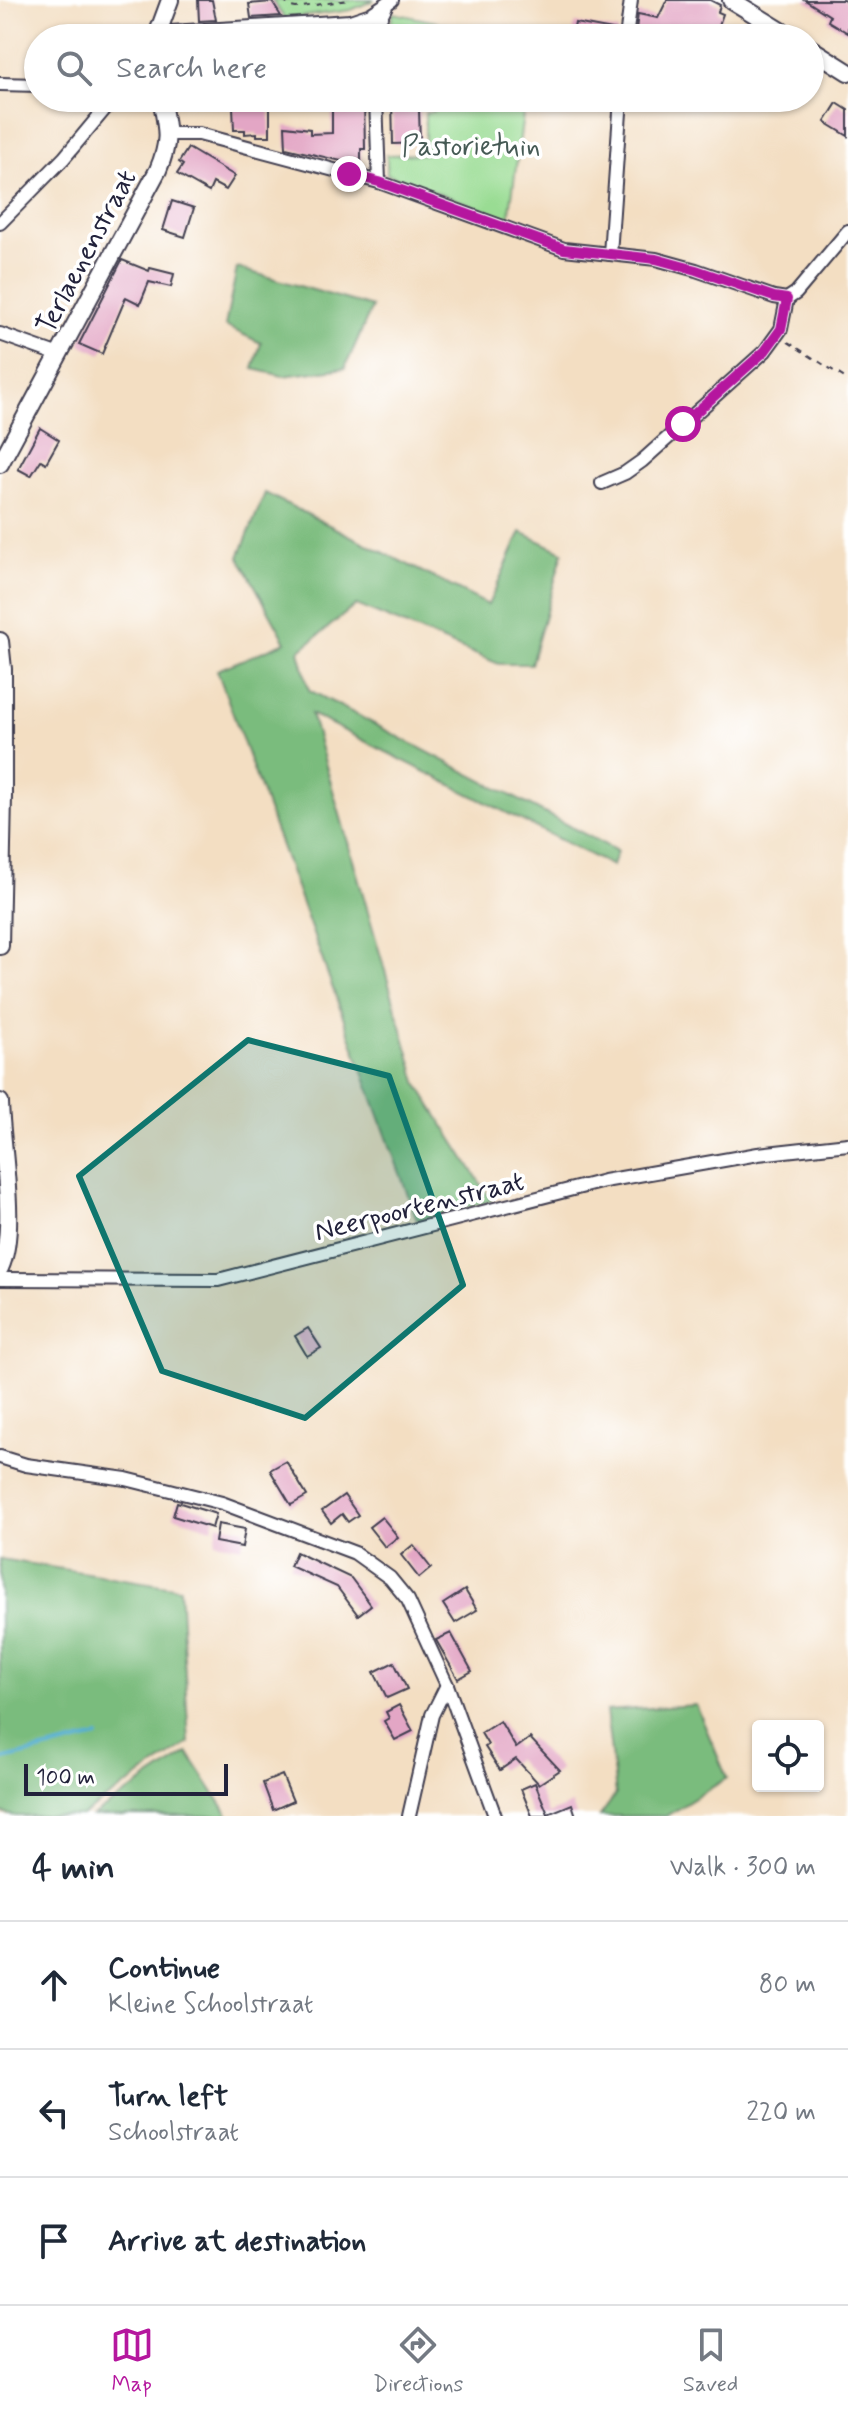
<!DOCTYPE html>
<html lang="en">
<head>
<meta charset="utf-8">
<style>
	:root { --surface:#fff; --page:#f6f6f7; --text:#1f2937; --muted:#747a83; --line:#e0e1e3; --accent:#b5179e }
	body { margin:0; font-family:Mynerve,sans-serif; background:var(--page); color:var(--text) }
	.controls { position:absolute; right:24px; bottom:24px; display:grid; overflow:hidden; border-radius:8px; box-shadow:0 2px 6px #0004 }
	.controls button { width:72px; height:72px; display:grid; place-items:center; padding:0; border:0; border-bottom:2px solid var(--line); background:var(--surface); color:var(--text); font:40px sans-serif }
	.scale { position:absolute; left:24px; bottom:20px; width:204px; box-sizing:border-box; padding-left:8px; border:4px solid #22223b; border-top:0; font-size:22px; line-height:28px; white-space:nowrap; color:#22223b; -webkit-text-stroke:6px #fff; paint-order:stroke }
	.stop { position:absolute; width:24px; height:24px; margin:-18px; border:6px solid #b5179e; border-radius:50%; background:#fff }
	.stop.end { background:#b5179e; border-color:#fff; box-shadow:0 2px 8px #0008 }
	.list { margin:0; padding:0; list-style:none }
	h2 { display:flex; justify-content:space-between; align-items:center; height:104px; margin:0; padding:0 32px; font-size:34px }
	h2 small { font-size:26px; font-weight:400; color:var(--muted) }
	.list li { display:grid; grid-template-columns:52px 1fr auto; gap:24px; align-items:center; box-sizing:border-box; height:128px; padding:0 32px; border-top:2px solid var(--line) }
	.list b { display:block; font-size:30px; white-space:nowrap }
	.list p { margin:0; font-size:26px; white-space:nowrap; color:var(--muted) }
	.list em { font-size:26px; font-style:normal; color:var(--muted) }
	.icon { flex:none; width:44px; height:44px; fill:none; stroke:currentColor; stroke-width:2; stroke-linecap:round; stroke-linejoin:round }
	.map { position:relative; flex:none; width:848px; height:1816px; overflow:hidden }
	.search { position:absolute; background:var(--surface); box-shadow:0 2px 6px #0004; left:24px; right:24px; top:24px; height:88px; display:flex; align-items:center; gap:20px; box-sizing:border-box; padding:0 28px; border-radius:44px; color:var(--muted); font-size:30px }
	.sheet { height:488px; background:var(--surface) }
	nav { display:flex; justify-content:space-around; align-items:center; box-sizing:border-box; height:112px; border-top:2px solid var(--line); background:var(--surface); font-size:22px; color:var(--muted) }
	nav a { display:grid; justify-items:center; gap:4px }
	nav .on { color:var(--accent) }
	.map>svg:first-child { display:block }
	.green { fill:#99dc93; stroke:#5e7f67; stroke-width:2 }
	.forest { fill:#7abc7d; stroke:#4e6f5c; stroke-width:2 }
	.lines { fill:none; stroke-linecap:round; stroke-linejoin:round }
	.stream { stroke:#54afd2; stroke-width:4 }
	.building { fill:#e3a6c5 }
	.minor-casing { stroke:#413e4f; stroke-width:16 }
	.tertiary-casing { stroke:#413e4f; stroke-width:20 }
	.path { stroke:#413e4f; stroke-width:2; stroke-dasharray:6 6; stroke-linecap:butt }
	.minor { stroke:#fff; stroke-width:12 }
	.tertiary { stroke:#fff; stroke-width:16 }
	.route { stroke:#b5179e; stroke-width:10 }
	.marked { fill:#0f766e; fill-opacity:0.2; stroke:#0f766e; stroke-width:6; stroke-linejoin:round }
	.labels { text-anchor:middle; stroke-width:7; stroke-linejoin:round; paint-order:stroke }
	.park-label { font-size:28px; fill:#465a55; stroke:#fff }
	.street-label { font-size:28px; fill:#22223b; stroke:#fff }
</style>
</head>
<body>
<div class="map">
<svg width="848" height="1816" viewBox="0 0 848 1816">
	<rect width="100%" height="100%" fill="#fff"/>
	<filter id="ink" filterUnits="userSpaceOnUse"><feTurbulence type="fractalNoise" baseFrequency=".0125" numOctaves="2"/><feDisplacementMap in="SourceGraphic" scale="16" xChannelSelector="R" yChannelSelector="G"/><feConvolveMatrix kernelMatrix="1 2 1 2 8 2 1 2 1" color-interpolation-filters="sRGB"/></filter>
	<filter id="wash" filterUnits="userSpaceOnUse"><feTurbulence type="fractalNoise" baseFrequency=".006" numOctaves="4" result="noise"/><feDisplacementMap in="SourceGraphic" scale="32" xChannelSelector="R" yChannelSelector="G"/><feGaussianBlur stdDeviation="1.8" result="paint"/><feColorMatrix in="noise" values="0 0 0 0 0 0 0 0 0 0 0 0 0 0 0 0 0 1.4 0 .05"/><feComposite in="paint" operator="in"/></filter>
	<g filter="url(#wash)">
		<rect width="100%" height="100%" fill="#f3dec2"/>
		<g class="green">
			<path d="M272,0H374L351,10L285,19Z"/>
			<path d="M393,13L512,38H388Z"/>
			<path d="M432,98H519L523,115L509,219L387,174V155L425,154V113L433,112Z"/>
		</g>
		<g class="forest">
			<path d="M237,268L372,307L345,368L283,376L253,369L261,343L225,326Z"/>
			<path d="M265,493L488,605L521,532L563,552L531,664H499L356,605L299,651L309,690L617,851L612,866L311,714L418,1085L492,1201L417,1220L217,670L286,642L239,557Z"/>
			<path d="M0,1559L180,1588L189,1743L81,1816H16L0,1813Z"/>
			<path d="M696,1705L727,1778L666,1816H600L616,1794L606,1711Z"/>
			<path d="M188,1753L229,1816H92Z"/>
		</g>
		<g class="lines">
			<path class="stream" d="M0,1760L98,1737"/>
		</g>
		<g id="blocks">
			<g class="building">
				<path d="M198,0H212L216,20L199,21Z"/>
				<path d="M667,0H710L720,5L718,12L723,14L719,25L752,38H635L638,14L658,18Z"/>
				<path d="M805,0H843L848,3V33L828,21L830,16Z"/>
				<path d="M272,2L281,16L251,18L249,4Z"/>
				<path d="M575,23L618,31L617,38H572Z"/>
				<path d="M332,98H364L365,149H361V162L358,165L286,148L285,126L310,129V134L332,133Z"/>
				<path d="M392,98H434V109H419L420,143L393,144Z"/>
				<path d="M837,103L848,110V136L825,122Z"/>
				<path d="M270,105V136H257V133L245,134V130H234L233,106Z"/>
				<path d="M188,148L235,176L226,190L213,183L209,192L177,174L183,165L179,162Z"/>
				<path d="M172,201L194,208L185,237L163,230Z"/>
				<path d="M122,260L149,271L150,268L174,274L171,287L149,282L140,304L126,297L102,354L79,344Z"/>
				<path d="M40,428L59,440L46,463L41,460L31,476L18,469Z"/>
				<path d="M308,1328L321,1348L307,1356L295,1336Z"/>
				<path d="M286,1461L307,1496L291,1505L270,1470Z"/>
				<path d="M344,1495L358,1515L348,1522L342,1514L331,1523L322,1511Z"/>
				<path d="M177,1502L216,1514L212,1528L173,1516Z"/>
				<path d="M382,1517L398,1537L385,1547L369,1527Z"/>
				<path d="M218,1524L245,1529L242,1547L215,1542Z"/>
				<path d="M413,1545L431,1568L419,1578L401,1555Z"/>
				<path d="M296,1552L351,1578L371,1605L358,1615L337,1587L290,1566Z"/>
				<path d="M465,1590L477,1610L455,1623L443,1604Z"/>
				<path d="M451,1633L472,1671L458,1679L436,1640Z"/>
				<path d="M394,1662L407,1689L387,1698L374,1672Z"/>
				<path d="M399,1705L413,1731L395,1740L384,1721L389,1718L386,1712Z"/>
				<path d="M500,1721L516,1748L530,1738L560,1770L539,1784L516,1759L500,1770L485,1747L488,1745L481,1733Z"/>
				<path d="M282,1775L293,1801L273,1810L263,1783Z"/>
				<path d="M535,1783L548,1814L572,1804L576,1816H532L521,1789Z"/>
			</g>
		</g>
	</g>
	<g filter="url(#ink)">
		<use href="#blocks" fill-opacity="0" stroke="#413e4f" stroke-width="2"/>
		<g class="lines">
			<defs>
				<g id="minor">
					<path d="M350,21L366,31L371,38"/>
					<path d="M158,38L170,32L350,21L371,14L392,0"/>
					<path d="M375,38L376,26L386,6"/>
					<path d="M626,38L631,0"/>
					<path d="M0,84L38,85"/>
					<path d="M376,98L379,182"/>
					<path d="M169,134H199L379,182L564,249L656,259L696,270L774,297L787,299L796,293L848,231"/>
					<path d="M0,223L64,158L114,98"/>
					<path d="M610,254L621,98"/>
					<path d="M0,334L59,355"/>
					<path d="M602,483L625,473L642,461L765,351L781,329L787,299"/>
					<path d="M0,1279L218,1280L604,1181L758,1154L848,1144"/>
					<path d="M0,1457L26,1465L126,1479L222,1503L355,1553L390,1578L408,1600L447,1685L495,1816"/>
					<path d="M409,1816L432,1715L447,1685"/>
				</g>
				<g id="tertiary">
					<path d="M731,0L793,38"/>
					<path d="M156,38L170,0"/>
					<path d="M810,48L848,72"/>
					<path d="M0,464L158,170C171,140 167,129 161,98"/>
					<path d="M0,641L3,669V796L0,946"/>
					<path d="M0,1102C1,1146 18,1230 0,1268"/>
				</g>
			</defs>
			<use href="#minor" class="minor-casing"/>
			<use href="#tertiary" class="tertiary-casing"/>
			<g class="path">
				<path d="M283,0L290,7L296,8L348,0"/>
				<path d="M788,342L848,380"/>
			</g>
			<use href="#minor" class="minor"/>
			<use href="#tertiary" class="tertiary"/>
		</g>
	</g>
	<g class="lines" filter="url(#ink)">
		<path class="route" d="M349,174L379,182L564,249L656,259L696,270L774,297L787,299L781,329L765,351L683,424"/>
	</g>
	<path class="marked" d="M248,1040L389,1076L463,1285L305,1418L162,1371L79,1176Z"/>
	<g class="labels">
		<g class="park-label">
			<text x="471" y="155">Pastorietuin</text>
		</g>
		<g class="street-label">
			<text transform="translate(85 251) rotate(-62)" y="10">Terlaenenstraat</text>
			<text transform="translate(419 1205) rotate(-14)" y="10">Neerpoortenstraat</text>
		</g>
	</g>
</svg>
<div class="controls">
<button><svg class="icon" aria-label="locate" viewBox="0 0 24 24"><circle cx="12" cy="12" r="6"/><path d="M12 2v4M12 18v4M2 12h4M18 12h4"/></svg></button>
</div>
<div class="scale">100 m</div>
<div class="stop" style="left:683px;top:424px"></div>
<div class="stop end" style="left:349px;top:174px"></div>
<div class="search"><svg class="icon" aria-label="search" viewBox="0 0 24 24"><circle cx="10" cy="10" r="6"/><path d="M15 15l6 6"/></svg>Search here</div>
</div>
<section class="sheet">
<h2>4 min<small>Walk · 300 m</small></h2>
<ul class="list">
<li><svg class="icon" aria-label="ahead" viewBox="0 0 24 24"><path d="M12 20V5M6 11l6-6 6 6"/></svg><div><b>Continue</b><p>Kleine Schoolstraat</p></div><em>80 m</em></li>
<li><svg class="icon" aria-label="left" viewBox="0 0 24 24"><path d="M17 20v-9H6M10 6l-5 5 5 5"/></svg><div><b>Turn left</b><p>Schoolstraat</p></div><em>220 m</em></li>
<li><svg class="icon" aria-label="arrive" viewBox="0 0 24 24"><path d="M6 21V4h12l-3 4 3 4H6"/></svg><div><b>Arrive at destination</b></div></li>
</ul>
</section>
<nav>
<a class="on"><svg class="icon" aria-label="map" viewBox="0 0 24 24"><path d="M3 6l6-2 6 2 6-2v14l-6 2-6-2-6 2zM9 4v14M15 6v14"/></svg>Map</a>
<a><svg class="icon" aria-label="directions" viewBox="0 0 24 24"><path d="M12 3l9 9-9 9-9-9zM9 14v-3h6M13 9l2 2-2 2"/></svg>Directions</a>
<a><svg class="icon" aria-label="saved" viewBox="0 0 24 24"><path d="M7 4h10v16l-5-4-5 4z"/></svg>Saved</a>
</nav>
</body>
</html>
